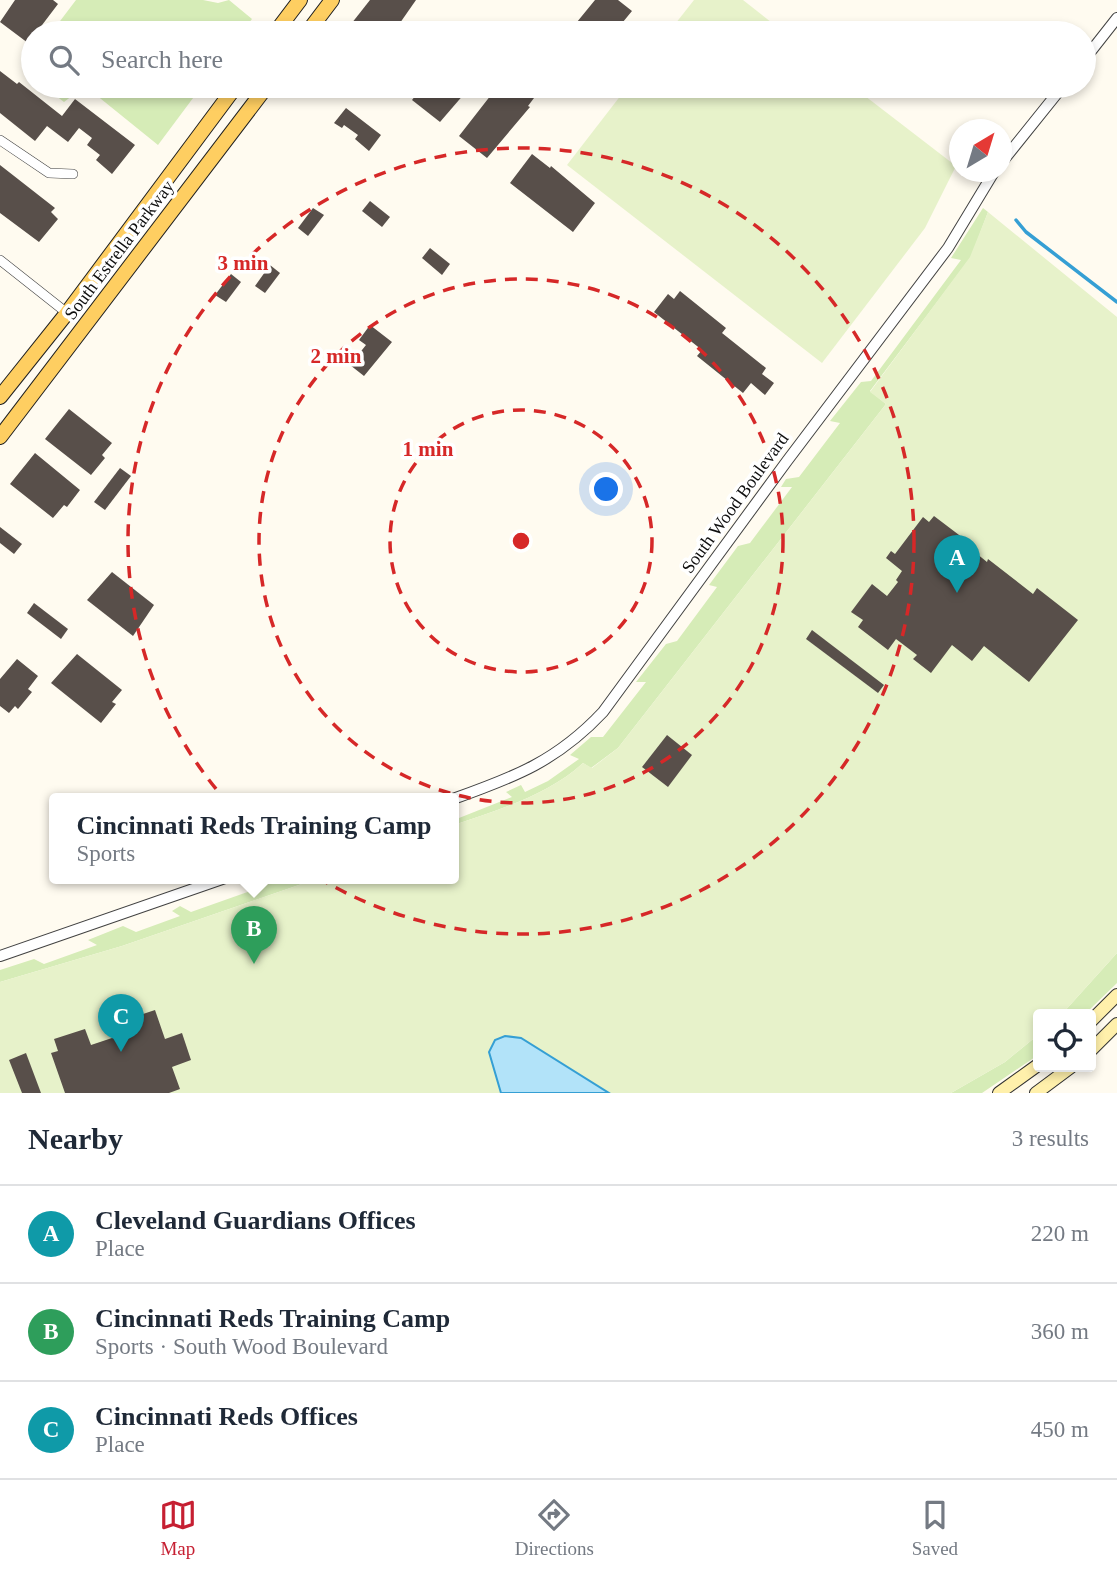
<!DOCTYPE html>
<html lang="en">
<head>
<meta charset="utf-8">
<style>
	:root { --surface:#fff; --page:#f6f6f7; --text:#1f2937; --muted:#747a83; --line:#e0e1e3; --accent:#c61f32 }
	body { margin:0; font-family:Georgia,serif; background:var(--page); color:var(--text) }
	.controls { position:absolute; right:21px; bottom:21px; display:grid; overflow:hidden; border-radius:7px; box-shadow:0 4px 10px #0003 }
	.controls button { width:63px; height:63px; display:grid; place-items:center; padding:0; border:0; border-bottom:2px solid var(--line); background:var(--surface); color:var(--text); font:35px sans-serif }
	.compass { position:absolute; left:949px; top:119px; width:63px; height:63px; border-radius:50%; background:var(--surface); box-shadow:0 4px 10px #0003; rotate:38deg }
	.you { position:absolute; left:607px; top:490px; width:24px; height:24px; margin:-18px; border:5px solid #fff; border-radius:50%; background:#1a73e8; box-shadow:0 0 0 10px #1a73e833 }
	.badge { display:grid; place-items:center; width:46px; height:46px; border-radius:50%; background:var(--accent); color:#fff; font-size:23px; font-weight:700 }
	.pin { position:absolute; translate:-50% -58px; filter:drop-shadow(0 2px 4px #0008) }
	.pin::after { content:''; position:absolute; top:37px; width:24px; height:21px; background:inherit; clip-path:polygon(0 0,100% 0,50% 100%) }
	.popup { position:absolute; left:49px; top:793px; width:410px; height:91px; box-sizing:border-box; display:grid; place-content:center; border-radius:7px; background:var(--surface); filter:drop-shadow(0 2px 5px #0005); font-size:23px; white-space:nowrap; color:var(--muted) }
	.popup b { font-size:26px; color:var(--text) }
	.popup::after { content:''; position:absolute; left:50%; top:100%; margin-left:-14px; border:14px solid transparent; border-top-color:var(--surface) }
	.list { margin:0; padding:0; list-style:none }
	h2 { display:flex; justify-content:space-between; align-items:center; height:91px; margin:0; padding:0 28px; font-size:30px }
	h2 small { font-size:23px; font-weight:400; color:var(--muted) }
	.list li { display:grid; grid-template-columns:46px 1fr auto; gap:21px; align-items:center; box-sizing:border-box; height:98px; padding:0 28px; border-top:2px solid var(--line) }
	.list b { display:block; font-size:26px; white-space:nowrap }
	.list p { margin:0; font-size:23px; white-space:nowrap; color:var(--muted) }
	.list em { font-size:23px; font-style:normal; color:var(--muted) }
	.icon { flex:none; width:38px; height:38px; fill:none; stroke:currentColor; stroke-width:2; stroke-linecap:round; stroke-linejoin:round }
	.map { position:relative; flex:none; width:1117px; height:1093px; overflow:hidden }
	.search { position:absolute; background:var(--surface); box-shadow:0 4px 10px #0003; left:21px; right:21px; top:21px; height:77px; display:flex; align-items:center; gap:18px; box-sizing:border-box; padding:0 24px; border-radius:38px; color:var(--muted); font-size:26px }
	.sheet { height:385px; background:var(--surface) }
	nav { display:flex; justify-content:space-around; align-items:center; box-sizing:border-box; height:98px; border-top:2px solid var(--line); background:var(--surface); font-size:19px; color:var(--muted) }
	nav a { display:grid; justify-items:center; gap:4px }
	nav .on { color:var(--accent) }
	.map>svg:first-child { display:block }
	.green { fill:#d6ecb7 }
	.pitch { fill:#e7f2ca }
	.water { fill:#b2e3f9; stroke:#359fd4; stroke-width:2 }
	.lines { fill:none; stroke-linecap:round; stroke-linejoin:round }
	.stream { stroke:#359fd4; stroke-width:3.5 }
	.building { fill:#584f4a }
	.minor-casing { stroke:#424242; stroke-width:10 }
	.tertiary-casing { stroke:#424242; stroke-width:12 }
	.secondary-casing { stroke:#313131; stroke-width:14 }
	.primary-casing { stroke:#202020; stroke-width:16 }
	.minor { stroke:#fff; stroke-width:9 }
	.tertiary { stroke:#fff; stroke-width:10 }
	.secondary { stroke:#fff0ab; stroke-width:12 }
	.primary { stroke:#fece61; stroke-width:14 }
	.ring { fill:none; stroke:#d62828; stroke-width:3.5; stroke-dasharray:12 9 }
	.labels { text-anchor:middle; stroke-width:7; stroke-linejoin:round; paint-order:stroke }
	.street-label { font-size:18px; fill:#0f0f0f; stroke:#fff }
	.centre { fill:#d62828; stroke:#fff; stroke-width:3.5 }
	.ring-label { font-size:21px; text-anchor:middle; font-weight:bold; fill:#d62828; stroke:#fff; stroke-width:7; stroke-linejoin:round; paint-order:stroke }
</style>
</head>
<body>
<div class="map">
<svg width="1117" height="1093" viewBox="0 0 1117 1093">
	<rect width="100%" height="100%" fill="#fffbf0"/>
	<g class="green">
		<path d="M76,0H203L218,3L229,0L252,19L241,33H51Z"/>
		<path d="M43,86H202L158,145L85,86L64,102Z"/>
		<path d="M983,208L988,212L971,257L870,391L886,404L618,748L591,768L583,763C547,796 499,809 454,825V820L512,797L506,792L521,785L525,792L548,781L579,759L570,755L591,737H603L646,682H636L666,644L677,641L717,587L709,585L738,546L750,543L792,487H781L786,479L799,477L840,423L830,421L861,382L871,381L961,260L951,258Z"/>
		<path d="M285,878H319L122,946L0,982V970L34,959L44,964L97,945L88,940L123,926L136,932L180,916L172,911L180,906L191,912L256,889L248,883L258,879L268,884Z"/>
		<path d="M1117,953V983L1085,1014H1062Z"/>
		<path d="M1038,1035V1055L982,1093H951L1005,1062Z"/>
	</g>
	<g class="pitch">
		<path d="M694,0H743L785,33H668Z"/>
		<path d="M628,86H852L956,166L925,228L822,363L567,165Z"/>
		<path d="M988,212L1117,317V953L1062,1014H1038V1035L1005,1062L951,1093H0V982L122,946L319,878H453L454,825C499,809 547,796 583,763L592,768L618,748L886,404L870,392L970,257Z"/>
	</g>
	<path class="water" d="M505,1036L521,1038L609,1093H501L489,1052L495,1040Z"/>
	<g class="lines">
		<path class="stream" d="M1016,220L1026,232L1117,302"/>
	</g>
	<g class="building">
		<path d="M15,0H53L58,4L36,33H33L28,43L0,22Z"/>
		<path d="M370,0H416L393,33H344Z"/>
		<path d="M595,0H618L632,11L618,28L624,33H568Z"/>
		<path d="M0,71L17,84L19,82L62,116L75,99L135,145L112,174L96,160L100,155L87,145L92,138L79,128L68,142L47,126L35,141L0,113Z"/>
		<path d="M423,86H471L440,122L412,100Z"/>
		<path d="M498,86H543L528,106L530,107L487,158L459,136Z"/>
		<path d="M346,108L381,135L369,151L355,139L358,135L344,125L342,128L334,123Z"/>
		<path d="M532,154L550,168L551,166L595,203L573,232L510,183Z"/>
		<path d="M0,165L55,208L51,212L58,219L39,242L0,213Z"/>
		<path d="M370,201L390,217L382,227L362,211Z"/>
		<path d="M313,208L324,215L308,236L298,228Z"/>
		<path d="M430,248L450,264L442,275L422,258Z"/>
		<path d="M270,265L280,273L265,293L255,286Z"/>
		<path d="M231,274L241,282L226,302L215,295Z"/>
		<path d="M680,291L726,328L722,333L766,368L762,374L774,383L765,395L751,383L743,393L697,356L702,350L654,312L668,294L674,299Z"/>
		<path d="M370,325L392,342L364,376L350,365L366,345L359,340Z"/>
		<path d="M69,409L112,443L102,455L105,458L91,475L45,439Z"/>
		<path d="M35,453L80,490L67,507L64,505L53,518L10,484Z"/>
		<path d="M120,468L131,476L105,510L94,502Z"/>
		<path d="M934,516L963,538L961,541L987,562L988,559L1033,594L1037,588L1078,620L1029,682L984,646L972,661L952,645L931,673L913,659L917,655L896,639L888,650L858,627L863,620L851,612L872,584L887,596L898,582L896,580L902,571L886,558L891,551L895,554L923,517L929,522Z"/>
		<path d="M0,527L22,544L14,554L0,543Z"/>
		<path d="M112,572L154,605L133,636L87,600Z"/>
		<path d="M34,603L68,629L61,639L27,613Z"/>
		<path d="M812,630L884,685L878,693L806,639Z"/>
		<path d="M77,654L122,690L112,702L116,704L101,723L51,683Z"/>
		<path d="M17,659L38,676L28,689L32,692L18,709L15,706L9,713L0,706V679Z"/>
		<path d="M667,735L692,755L668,787L642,767Z"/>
		<path d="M155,1010L165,1039L182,1033L191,1060L172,1067L180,1089L169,1093H65L51,1053L58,1051L54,1039L85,1029L91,1045L124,1034L119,1022Z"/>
		<path d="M26,1053L41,1093H22L9,1060Z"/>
	</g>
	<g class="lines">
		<defs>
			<g id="minor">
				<path d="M0,140L49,173L73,174"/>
				<path d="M0,260L67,313"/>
			</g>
			<g id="tertiary">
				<path d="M1084,60L1117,18"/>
				<path d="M1002,162L1063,86"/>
				<path d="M453,799C515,777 557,761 603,712L787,461L948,248L994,172"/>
				<path d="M0,956L225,878"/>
			</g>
			<g id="secondary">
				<path d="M1091,1021L1117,995"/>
				<path d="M1091,1050L1117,1024"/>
				<path d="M999,1093L1038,1065"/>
				<path d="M1036,1093L1071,1067"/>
			</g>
			<g id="primary">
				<path d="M275,33L300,0"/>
				<path d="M307,33L332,0"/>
				<path d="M0,397L67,313L236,86"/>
				<path d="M0,437L267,86"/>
			</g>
		</defs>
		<use href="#minor" class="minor-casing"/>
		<use href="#tertiary" class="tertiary-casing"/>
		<use href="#secondary" class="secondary-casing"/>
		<use href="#primary" class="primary-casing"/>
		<use href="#minor" class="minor"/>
		<use href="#tertiary" class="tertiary"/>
		<use href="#secondary" class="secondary"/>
		<use href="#primary" class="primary"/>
	</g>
	<g class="ring">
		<circle cx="521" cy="541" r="131"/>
		<circle cx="521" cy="541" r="262"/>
		<circle cx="521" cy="541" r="393"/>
	</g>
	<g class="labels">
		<g class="street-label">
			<text transform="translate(119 250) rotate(-53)" y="6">South Estrella Parkway</text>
			<text transform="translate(735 503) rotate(-54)" y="6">South Wood Boulevard</text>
		</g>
	</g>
	<circle cx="521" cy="541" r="10" class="centre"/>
	<g class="ring-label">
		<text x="243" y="270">3 min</text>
		<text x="336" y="363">2 min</text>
		<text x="428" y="456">1 min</text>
	</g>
</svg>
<div class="controls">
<button><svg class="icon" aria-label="locate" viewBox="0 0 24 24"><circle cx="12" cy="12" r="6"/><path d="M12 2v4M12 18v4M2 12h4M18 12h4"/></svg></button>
</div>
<svg class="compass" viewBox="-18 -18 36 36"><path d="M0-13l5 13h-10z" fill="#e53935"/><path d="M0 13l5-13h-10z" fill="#747a83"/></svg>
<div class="you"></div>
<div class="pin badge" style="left:957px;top:593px;background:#0f9aa8">A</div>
<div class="pin badge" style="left:254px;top:964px;background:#2e9e5b">B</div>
<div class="popup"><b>Cincinnati Reds Training Camp</b>Sports</div>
<div class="pin badge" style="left:121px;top:1052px;background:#0f9aa8">C</div>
<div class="search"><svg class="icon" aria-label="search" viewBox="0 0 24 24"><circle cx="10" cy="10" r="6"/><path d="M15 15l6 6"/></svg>Search here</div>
</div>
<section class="sheet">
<h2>Nearby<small>3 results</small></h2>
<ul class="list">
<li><span class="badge" style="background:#0f9aa8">A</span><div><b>Cleveland Guardians Offices</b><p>Place</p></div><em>220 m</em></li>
<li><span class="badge" style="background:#2e9e5b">B</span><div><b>Cincinnati Reds Training Camp</b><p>Sports · South Wood Boulevard</p></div><em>360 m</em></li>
<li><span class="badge" style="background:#0f9aa8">C</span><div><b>Cincinnati Reds Offices</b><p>Place</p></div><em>450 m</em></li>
</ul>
</section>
<nav>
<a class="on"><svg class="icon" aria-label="map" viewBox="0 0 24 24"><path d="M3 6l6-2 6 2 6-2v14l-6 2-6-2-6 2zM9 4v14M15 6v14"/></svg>Map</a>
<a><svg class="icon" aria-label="directions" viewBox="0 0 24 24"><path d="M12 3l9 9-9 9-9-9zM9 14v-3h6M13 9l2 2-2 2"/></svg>Directions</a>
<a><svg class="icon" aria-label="saved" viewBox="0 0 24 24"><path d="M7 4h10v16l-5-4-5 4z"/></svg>Saved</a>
</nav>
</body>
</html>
